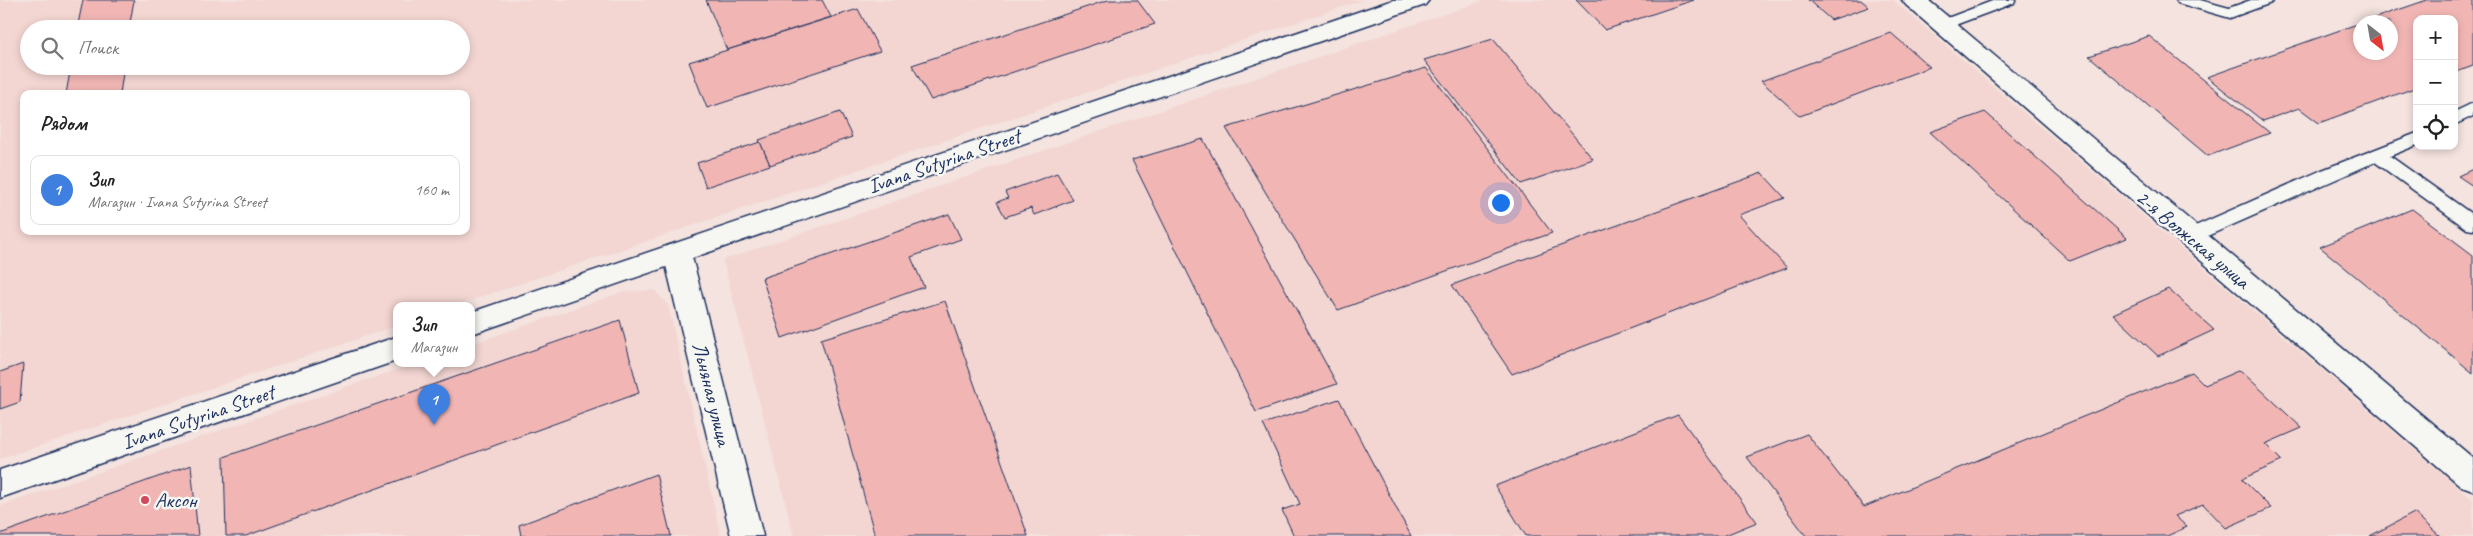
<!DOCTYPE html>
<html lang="ru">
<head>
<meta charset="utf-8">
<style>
	:root { --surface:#fff; --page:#f2f2f2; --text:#222; --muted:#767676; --line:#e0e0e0; --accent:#d1495b }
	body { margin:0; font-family:Caveat,sans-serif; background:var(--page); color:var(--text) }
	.controls { position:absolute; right:15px; top:15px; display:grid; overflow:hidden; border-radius:10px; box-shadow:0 2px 8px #0003 }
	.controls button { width:45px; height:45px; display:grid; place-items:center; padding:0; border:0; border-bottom:1px solid var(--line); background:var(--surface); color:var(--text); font:25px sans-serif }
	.compass { position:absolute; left:2353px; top:15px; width:45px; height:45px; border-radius:50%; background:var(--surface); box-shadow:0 2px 8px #0003; rotate:149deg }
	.you { position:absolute; left:1500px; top:202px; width:18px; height:18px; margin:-12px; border:4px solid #fff; border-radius:50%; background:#1a73e8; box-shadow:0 0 0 8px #1a73e833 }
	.badge { display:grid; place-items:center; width:32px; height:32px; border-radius:50%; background:var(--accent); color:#fff; font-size:16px; font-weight:700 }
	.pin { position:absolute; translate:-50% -41px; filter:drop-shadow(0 1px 2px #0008) }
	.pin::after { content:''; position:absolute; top:26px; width:18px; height:15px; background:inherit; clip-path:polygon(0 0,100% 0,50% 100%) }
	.popup { position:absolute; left:393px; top:302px; width:82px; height:65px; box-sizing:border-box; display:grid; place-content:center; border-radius:10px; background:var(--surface); filter:drop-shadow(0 1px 4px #0005); font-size:16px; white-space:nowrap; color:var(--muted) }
	.popup b { font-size:19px; color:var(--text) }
	.popup::after { content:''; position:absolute; left:50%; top:100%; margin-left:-10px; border:10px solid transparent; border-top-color:var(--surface) }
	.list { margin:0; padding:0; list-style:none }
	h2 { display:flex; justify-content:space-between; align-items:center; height:65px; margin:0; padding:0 20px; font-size:21px }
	h2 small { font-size:16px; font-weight:400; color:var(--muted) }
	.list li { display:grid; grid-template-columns:32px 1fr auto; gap:15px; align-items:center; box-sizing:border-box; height:70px; margin:0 10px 10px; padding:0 10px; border:1px solid var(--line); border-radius:10px }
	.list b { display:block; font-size:19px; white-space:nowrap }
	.list p { margin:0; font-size:16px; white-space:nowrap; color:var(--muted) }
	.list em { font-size:16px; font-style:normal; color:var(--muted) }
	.icon { flex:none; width:28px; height:28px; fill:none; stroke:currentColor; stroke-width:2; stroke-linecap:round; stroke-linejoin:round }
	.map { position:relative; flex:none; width:2473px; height:536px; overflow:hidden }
	.search { position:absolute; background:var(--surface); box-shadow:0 2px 8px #0003; left:20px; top:20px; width:450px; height:55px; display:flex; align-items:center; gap:12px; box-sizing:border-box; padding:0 18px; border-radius:28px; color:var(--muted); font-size:19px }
	.panel { position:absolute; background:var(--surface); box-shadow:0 2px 8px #0003; left:20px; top:90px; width:450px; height:145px; border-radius:10px }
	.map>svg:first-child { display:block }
	.built { fill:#f3d6d2; fill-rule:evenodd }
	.building { fill:#f1b6b4; stroke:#1b2f5e }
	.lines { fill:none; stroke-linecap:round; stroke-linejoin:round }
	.lane-casing { stroke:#1b2f5e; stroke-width:3 }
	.street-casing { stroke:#1b2f5e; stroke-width:3 }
	.secondary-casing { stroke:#1b2f5e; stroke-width:3 }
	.lane { fill:#f6f6f2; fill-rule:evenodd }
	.street { fill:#f6f6f2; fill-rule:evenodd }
	.secondary { fill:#f6f6f2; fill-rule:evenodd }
	.poi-dot { fill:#d1495b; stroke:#f6f6f2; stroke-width:2 }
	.labels { text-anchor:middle; stroke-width:5; stroke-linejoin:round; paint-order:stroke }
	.street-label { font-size:21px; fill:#1b2f5e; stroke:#f6f6f2 }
	.poi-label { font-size:21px; fill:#1b2f5e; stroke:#f6f6f2; text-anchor:start }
</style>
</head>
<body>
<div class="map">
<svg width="2473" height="536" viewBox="0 0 2473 536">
	<rect width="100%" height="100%" fill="#f4e3df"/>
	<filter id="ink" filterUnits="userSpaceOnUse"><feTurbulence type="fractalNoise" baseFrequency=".02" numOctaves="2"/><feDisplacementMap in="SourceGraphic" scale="10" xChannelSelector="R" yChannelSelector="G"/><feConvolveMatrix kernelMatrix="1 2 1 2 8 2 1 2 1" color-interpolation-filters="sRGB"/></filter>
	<g filter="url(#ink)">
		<g class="built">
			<path d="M0,0H1363L454,306H396V326L0,459ZM29,29H461V66H29ZM24,94H466V231H24Z"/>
			<path d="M1485,0H1893L2473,500V536H794L723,260Z"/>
			<path d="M654,290L668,305L721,536H0V506L413,364H472V344L622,292Z"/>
		</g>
		<g class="building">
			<path d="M83,0H134L129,29H77Z"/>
			<path d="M706,0H822L831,17L727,50Z"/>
			<path d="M1108,0H1137L1155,24L931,100L912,65Z"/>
			<path d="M1576,0H1694L1605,30Z"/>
			<path d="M1808,0H1861L1869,7L1831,20Z"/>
			<path d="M2427,0H2473V66L2454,73V19H2417V87L2319,123L2299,108L2263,121L2207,77L2360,23V52H2390V22H2363Z"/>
			<path d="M858,9L880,51L707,108L689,62Z"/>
			<path d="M1891,33L1930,67L1800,116L1761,81Z"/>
			<path d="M2149,36L2270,133L2208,156L2089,56Z"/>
			<path d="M1493,39L1593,159L1521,184L1424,60Z"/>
			<path d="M71,66H124L120,94H66Z"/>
			<path d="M1426,68L1552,233L1338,310L1226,128Z"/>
			<path d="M840,112L852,137L770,165L759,140Z"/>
			<path d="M1985,112L2127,238L2070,261L1930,132Z"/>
			<path d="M1203,139L1337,384L1256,412L1132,160Z"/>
			<path d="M760,142L770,165L706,187L697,163Z"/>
			<path d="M2473,169V186L2458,176Z"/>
			<path d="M1057,173L1073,200L1034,215L1031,208L1005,217L997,202L1008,198L1005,192Z"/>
			<path d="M1762,173L1785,198L1739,215L1787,268L1512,374L1452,285Z"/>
			<path d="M2412,209L2473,255V373L2320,247Z"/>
			<path d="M949,214L961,239L911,257L924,287L782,338L762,278Z"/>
			<path d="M2168,289L2214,330L2158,356L2113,314Z"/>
			<path d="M945,301L1028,536H875L821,339Z"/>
			<path d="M620,320L639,393L246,536H226L224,457Z"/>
			<path d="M23,364L20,402L0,409V372Z"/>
			<path d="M2240,370L2302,428L2265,444L2282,461L2242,479L2271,508L2226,528L2203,504L2175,516L2187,527L2167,536H1806L1747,457L1807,434L1864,507L2192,372L2205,385Z"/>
			<path d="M1339,399L1411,536H1294L1282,510L1300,504L1263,424Z"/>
			<path d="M1678,415L1757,522L1723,536H1526L1495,486Z"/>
			<path d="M191,465L198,536H0V534Z"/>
			<path d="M656,474L671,536H521L519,525Z"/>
			<path d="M2414,513L2440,536H2370Z"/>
		</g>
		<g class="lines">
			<defs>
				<g id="lane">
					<path d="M1995,0H2016L2014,3L1947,28L1942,30L1935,25L1937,22Z"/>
					<path d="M2176,0H2200L2229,8L2251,0H2273L2271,3L2230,18L2178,3Z"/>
					<path d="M2473,103V116L2454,125V112Z"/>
					<path d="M2417,133V145L2390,156L2473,215V230L2467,229L2375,162L2196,241L2190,243L2184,241L2181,236L2184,231L2322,170Z"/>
				</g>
				<path id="street" d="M677,243L687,246L691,253L763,536H731L663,253L667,246Z"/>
				<g id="secondary">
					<path d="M1393,0H1429L1425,5L472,334V312Z"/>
					<path d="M1902,0H1928L2473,458V491L2462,487L1906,5Z"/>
					<path d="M396,337V361L0,498V470Z"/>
				</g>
			</defs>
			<use href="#lane" class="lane-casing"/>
			<use href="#street" class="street-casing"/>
			<use href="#secondary" class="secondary-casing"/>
			<use href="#lane" class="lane"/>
			<use href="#street" class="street"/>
			<use href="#secondary" class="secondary"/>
		</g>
	</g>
	<circle class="poi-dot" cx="145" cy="500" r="5"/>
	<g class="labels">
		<g class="street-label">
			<text transform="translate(944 161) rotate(-19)" y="7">Ivana Sutyrina Street</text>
			<text transform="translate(2193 239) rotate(40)" y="7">2-я Волжская улица</text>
			<text transform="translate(712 394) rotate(76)" y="7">Льняная улица</text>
			<text transform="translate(198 417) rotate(-19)" y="7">Ivana Sutyrina Street</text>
		</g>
		<g class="poi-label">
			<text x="155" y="507">Аксон</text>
		</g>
	</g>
</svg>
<div class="controls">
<button>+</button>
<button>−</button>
<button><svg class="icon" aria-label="locate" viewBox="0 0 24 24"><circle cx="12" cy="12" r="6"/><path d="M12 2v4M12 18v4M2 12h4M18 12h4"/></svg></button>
</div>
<svg class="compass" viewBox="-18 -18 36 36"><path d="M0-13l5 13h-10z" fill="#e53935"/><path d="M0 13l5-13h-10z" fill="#767676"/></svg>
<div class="you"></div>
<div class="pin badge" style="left:434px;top:425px;background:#3f7fe0">1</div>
<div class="popup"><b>Зип</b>Магазин</div>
<div class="search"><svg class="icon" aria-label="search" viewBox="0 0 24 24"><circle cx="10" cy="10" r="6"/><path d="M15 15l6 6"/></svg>Поиск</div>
<section class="panel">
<h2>Рядом<small></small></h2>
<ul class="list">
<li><span class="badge" style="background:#3f7fe0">1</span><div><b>Зип</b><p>Магазин · Ivana Sutyrina Street</p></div><em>160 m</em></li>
</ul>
</section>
</div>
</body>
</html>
